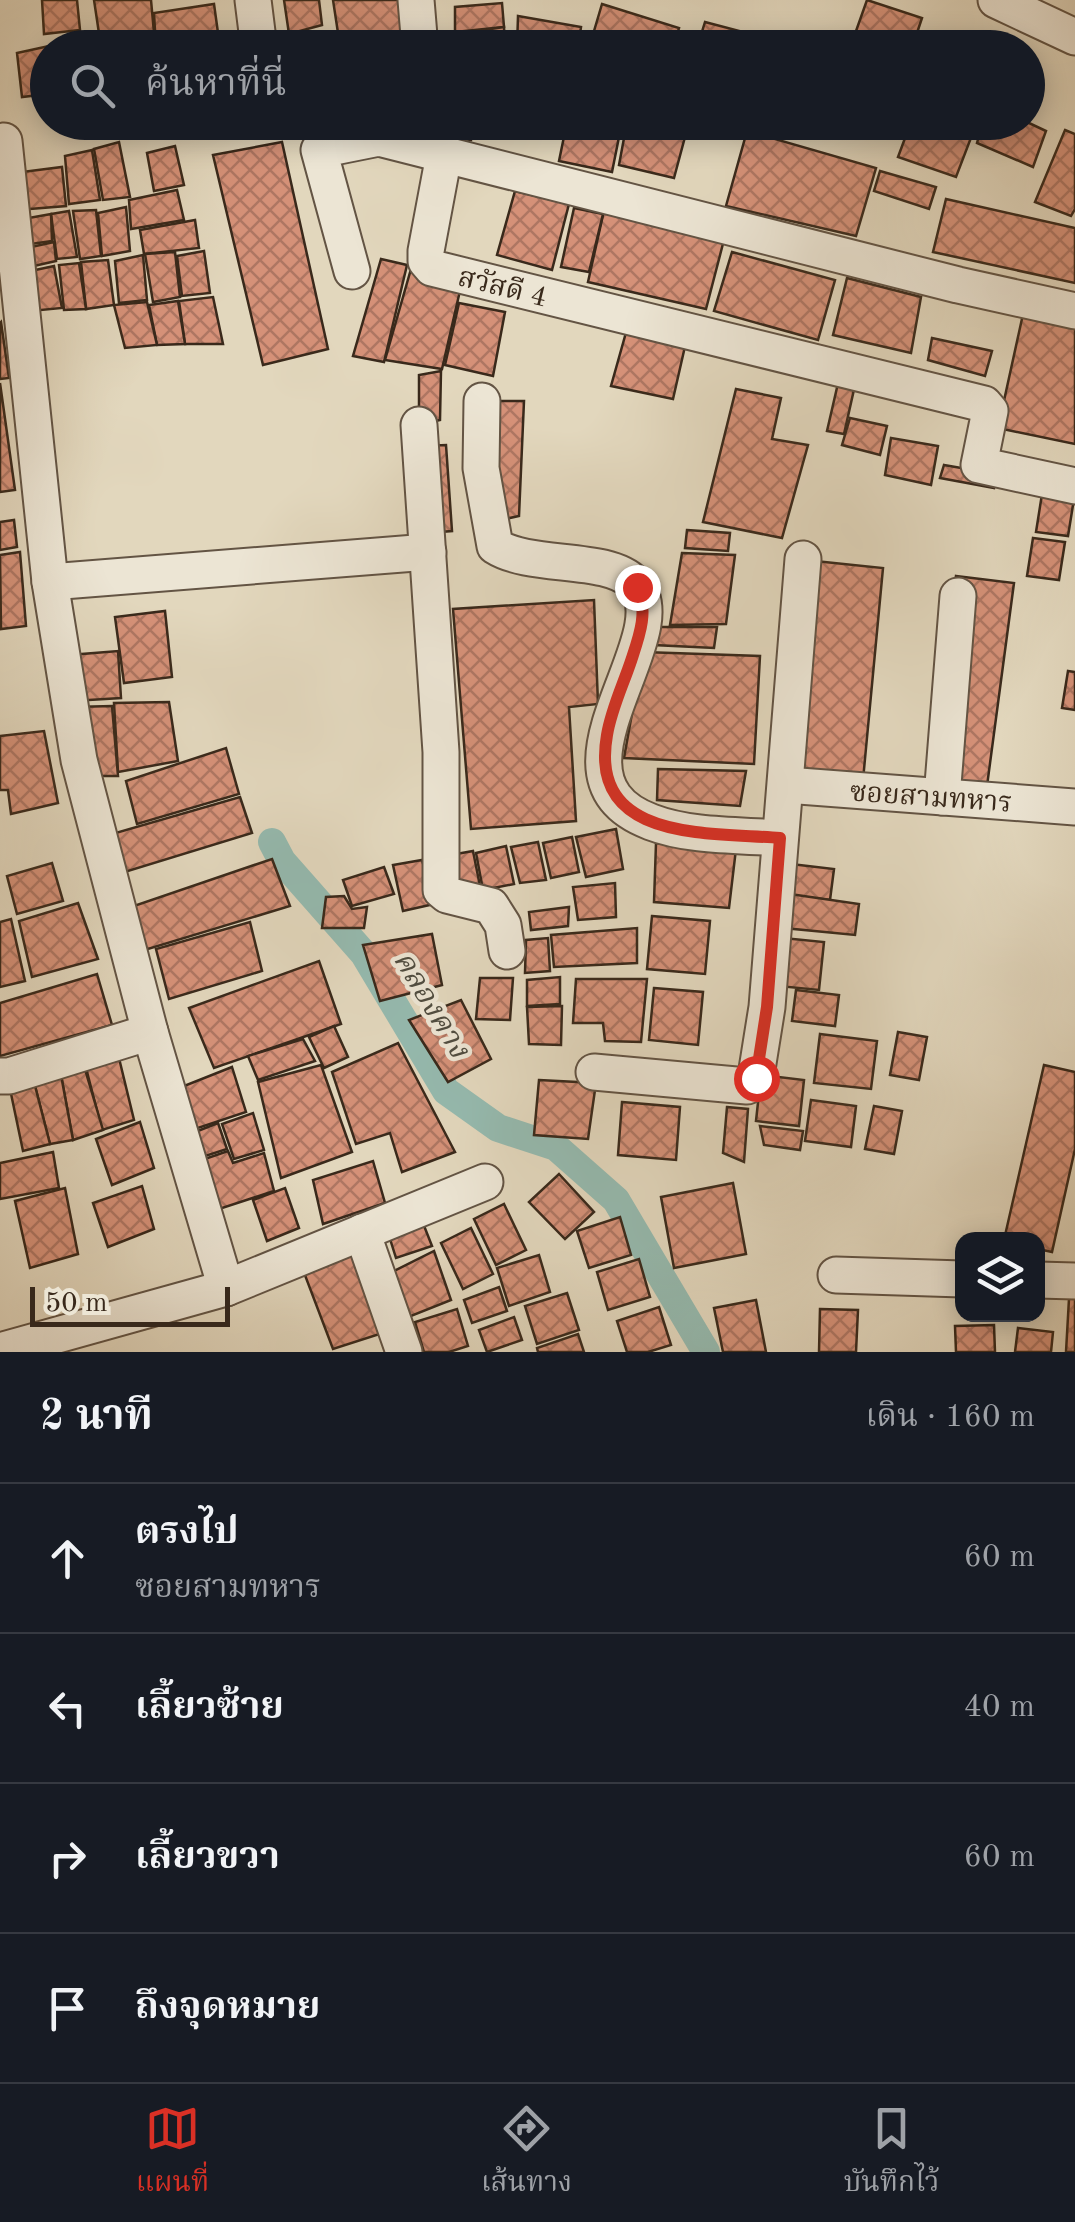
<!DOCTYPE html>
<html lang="th">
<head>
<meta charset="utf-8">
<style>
	:root { --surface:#171b24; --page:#20242c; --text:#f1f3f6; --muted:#9ea1a6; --line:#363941; --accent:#d93025 }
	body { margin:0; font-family:"Old Standard TT","Noto Serif Thai",serif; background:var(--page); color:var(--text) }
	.controls { position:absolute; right:30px; bottom:30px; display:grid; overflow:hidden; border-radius:20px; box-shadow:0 5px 25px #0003 }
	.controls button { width:90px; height:90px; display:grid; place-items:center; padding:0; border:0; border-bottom:2px solid var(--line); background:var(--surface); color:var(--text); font:50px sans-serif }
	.scale { position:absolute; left:30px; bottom:25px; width:200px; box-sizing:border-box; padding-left:10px; border:5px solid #39291b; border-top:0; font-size:28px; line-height:35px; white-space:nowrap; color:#39291b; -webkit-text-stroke:8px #ece5d4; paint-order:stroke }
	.stop { position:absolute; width:30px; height:30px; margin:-22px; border:8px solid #d93025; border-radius:50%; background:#fff }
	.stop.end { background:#d93025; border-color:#fff; box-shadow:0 2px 10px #0008 }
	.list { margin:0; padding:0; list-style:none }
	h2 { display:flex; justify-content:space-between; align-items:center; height:130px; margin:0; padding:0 40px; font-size:42px }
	h2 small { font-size:32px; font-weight:400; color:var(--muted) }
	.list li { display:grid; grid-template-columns:65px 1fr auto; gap:30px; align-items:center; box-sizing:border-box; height:150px; padding:0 40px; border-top:2px solid var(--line) }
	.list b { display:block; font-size:38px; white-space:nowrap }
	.list p { margin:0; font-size:32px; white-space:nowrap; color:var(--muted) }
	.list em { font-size:32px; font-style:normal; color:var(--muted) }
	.icon { flex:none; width:55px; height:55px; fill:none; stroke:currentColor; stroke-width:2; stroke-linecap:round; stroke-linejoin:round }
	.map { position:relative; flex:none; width:1075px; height:1352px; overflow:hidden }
	.search { position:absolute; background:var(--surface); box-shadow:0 5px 25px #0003; left:30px; right:30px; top:30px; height:110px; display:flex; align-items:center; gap:25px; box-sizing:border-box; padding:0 35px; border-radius:55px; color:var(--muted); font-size:38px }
	.sheet { height:730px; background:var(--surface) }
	nav { display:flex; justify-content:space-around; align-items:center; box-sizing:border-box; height:140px; border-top:2px solid var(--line); background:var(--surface); font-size:28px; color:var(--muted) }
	nav a { display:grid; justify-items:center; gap:5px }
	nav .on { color:var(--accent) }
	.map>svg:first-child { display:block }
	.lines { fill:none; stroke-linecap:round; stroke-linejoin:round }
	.canal { stroke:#95baaf; stroke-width:28 }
	.building { fill:url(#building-cross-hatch); stroke:#39291b; stroke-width:2.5 }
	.minor-casing { stroke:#635444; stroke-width:39 }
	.minor { stroke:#ece5d4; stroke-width:35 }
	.route { stroke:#d93025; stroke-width:12 }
	.labels { text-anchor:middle; stroke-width:9; stroke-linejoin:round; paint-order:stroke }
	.street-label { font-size:28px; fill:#39291b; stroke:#ece5d4 }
	.water-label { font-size:30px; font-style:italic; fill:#504d40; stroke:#ece5d4 }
</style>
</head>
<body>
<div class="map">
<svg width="1075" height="1352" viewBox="0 0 1075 1352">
	<defs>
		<pattern id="building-cross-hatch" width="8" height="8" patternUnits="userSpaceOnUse" patternTransform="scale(2.5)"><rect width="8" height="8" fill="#d59178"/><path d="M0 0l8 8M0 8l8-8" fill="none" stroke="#ae7662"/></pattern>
	</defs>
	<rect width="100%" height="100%" fill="#e2d7bd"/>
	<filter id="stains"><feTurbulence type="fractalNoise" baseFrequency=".002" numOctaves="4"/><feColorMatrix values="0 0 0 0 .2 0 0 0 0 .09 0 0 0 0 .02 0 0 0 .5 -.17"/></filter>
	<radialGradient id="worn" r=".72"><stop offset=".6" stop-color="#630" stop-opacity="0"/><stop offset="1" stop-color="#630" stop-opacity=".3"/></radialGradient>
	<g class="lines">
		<path class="canal" d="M272,842L282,861L364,954L446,1091L498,1128L556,1147L616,1200L706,1352"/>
	</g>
	<g class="building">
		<path d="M42,0H77L80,30L44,34Z"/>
		<path d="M94,0H151L154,33L100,40Z"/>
		<path d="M284,0H319L322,25L289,34Z"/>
		<path d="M333,0H399L403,37L340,46Z"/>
		<path d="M867,0L922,18L912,48H850Z"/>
		<path d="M502,3L504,27L455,32V7Z"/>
		<path d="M214,4L219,40L156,48L154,13Z"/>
		<path d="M602,4L679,28L673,48H589Z"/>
		<path d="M518,16L581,27L578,48H517Z"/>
		<path d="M705,22L751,34L746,48H697Z"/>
		<path d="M504,27L505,48H446L444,36Z"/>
		<path d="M58,44V48H48V94L22,97L17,53Z"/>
		<path d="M422,122H474L471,140L421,132Z"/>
		<path d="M520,122H561L558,134L520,125Z"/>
		<path d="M567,122H622L612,172L559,161Z"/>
		<path d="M627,122H689L674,178L619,165Z"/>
		<path d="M845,122H888L884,137Z"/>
		<path d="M911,122H977L956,177L898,157Z"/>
		<path d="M983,122H1027L1046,131L1033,167L977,143Z"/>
		<path d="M1065,130L1075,134V209L1071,216L1035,202Z"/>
		<path d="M747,131L876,168L856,236L726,206Z"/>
		<path d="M119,142L130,197L103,200L94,149Z"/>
		<path d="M282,142L328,349L263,365L213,155Z"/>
		<path d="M175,146L184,185L154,191L147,153Z"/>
		<path d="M92,150L100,200L69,204L65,156Z"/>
		<path d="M62,167L66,206L18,210L14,173Z"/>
		<path d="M880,171L936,187L929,209L874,191Z"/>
		<path d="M177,190L184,220L131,229L129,200Z"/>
		<path d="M515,191L569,204L552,270L497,255Z"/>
		<path d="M946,199L1075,228V283L933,252Z"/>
		<path d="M605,206L725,236L706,309L588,282Z"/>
		<path d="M126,207L130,251L102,256L98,213Z"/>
		<path d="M574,208L603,214L589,272L561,267Z"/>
		<path d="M96,210L101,256L80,259L73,211Z"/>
		<path d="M69,211L77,257L57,259L51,214Z"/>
		<path d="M51,214L52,241L24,245L23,219Z"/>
		<path d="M195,220L199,248L144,254L140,230Z"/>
		<path d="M54,242L56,261L25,268L22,249Z"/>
		<path d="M204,251L210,293L182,296L177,256Z"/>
		<path d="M175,252L180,297L153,302L145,254Z"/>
		<path d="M732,252L835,280L818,340L714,311Z"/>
		<path d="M143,255L147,300L119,303L115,261Z"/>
		<path d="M381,259L407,265L384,362L353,356Z"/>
		<path d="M108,260L114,305L86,309L81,262Z"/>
		<path d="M79,263L86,309L64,310L59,265Z"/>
		<path d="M54,266L62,308L31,311L26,272Z"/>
		<path d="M411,269L462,282L442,369L385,360Z"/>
		<path d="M847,278L921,297L911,353L833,335Z"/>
		<path d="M213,297L223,344H185L179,301Z"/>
		<path d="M178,301L185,344L157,345L149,305Z"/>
		<path d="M147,302L157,345L125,348L114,305Z"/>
		<path d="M459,303L505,312L493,376L445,365Z"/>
		<path d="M1025,305L1075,316V444L998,428Z"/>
		<path d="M1,322L9,378L0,379V323Z"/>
		<path d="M627,329L686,342L673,399L611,386Z"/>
		<path d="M932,338L992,351L985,376L928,360Z"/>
		<path d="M441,371L440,420L419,425V375Z"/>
		<path d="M839,379L855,385L844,434L827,431Z"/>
		<path d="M0,383L15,490L0,492Z"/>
		<path d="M736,389L781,398L772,439L808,445L782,538L703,522Z"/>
		<path d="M482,401H524L519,516L496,521Z"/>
		<path d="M850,418L887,426L880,455L842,445Z"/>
		<path d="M891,438L938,446L931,485L885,475Z"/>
		<path d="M446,445L452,531L428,533L424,446Z"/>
		<path d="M944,465L996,474L994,488L940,478Z"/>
		<path d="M1042,494L1074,499L1068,536L1036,532Z"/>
		<path d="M14,520L17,547L0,550V522Z"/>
		<path d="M687,530L730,533L728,551L685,548Z"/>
		<path d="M1033,538L1065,542L1059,580L1027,576Z"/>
		<path d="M20,552L26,626L1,629L0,555Z"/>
		<path d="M682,553L735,555L726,624L670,625Z"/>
		<path d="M815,561L883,568L863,780L797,776Z"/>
		<path d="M956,576L1014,583L985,801L927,793Z"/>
		<path d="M594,600L598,704L569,707L576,821L471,829L453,609Z"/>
		<path d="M165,611L172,677L124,683L115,617Z"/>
		<path d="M656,627H717L714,648L654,645Z"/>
		<path d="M118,651L121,698L73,701L70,655Z"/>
		<path d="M643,652L760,656L754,764L624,758Z"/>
		<path d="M1068,671L1075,672V710L1062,708Z"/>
		<path d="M169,702L178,761L118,772L114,703Z"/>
		<path d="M112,706L118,776H88L74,707Z"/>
		<path d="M44,731L58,803L11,814L8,790H0V736Z"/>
		<path d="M226,748L239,794L137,824L126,781Z"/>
		<path d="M658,769L746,771L740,806L657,800Z"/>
		<path d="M240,797L252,833L115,875L105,836Z"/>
		<path d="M616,829L623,869L586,877L576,837Z"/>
		<path d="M572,837L579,872L551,878L543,843Z"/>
		<path d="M538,842L546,880L520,883L511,847Z"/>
		<path d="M656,843L736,849L729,908L654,902Z"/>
		<path d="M506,846L514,884L483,890L476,853Z"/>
		<path d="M473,851L481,891L451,897L445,856Z"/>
		<path d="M272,859L290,906L138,952L125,909Z"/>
		<path d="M422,860L434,904L403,911L393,865Z"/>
		<path d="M52,863L63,901L17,914L7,876Z"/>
		<path d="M791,864L834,869L830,900L786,895Z"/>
		<path d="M384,867L394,894L352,906L343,880Z"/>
		<path d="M615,883L616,917L578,920L573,887Z"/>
		<path d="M783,893L859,904L855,935L784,928Z"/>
		<path d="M344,896L352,909L367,907L364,928H322L326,897Z"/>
		<path d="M78,903L98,959L32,977L19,921Z"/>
		<path d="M569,907L568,926L531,930L529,912Z"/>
		<path d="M652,916L710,921L705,974L647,969Z"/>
		<path d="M11,919L25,981L0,987V922Z"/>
		<path d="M250,922L262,971L169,999L156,949Z"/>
		<path d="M637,928V963L554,967L551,935Z"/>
		<path d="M432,934L442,985L380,1001L363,945Z"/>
		<path d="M548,938L550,971L525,973L526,940Z"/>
		<path d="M783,938L824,942L819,990L778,986Z"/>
		<path d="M319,961L341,1024L214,1068L189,1008Z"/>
		<path d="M97,974L112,1025L0,1056V1003Z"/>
		<path d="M560,977V1004L527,1006V980Z"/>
		<path d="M480,978H513L510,1020L476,1019Z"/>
		<path d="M576,979H647L641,1042L605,1041L603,1023H573Z"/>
		<path d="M654,988L703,992L698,1045L649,1040Z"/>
		<path d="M796,990L839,995L835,1026L792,1021Z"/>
		<path d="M461,1000L491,1059L448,1082L409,1020Z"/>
		<path d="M562,1006L561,1045L529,1044L527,1007Z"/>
		<path d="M334,1026L348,1057L324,1068L309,1037Z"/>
		<path d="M898,1032L927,1037L919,1080L890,1075Z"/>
		<path d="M820,1034L877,1041L871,1089L814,1083Z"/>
		<path d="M303,1039L315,1061L258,1080L248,1056Z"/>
		<path d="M398,1043L455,1152L402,1172L390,1133L356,1144L332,1072Z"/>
		<path d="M118,1054L134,1120L102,1130L85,1064Z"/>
		<path d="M321,1065L352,1152L281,1178L258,1082Z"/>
		<path d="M1044,1065L1075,1072V1149L1052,1252L1038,1249V1240H1004Z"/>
		<path d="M84,1066L103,1130L73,1140L61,1075Z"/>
		<path d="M232,1067L246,1112L195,1129L184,1086Z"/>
		<path d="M61,1075L73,1140L50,1144L34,1082Z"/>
		<path d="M761,1075L804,1080L799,1126L756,1121Z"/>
		<path d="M539,1080L596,1083L588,1139L534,1135Z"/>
		<path d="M34,1082L50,1144L23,1151L10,1089Z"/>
		<path d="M811,1100L856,1106L851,1147L805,1141Z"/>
		<path d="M622,1102L680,1107L676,1160L618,1155Z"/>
		<path d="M874,1106L902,1111L894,1154L865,1149Z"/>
		<path d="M727,1107L748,1109L744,1162L723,1153Z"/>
		<path d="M253,1113L264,1150L234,1159L222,1124Z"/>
		<path d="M140,1122L154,1168L112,1185L96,1139Z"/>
		<path d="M218,1123L227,1149L193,1160L185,1136Z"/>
		<path d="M760,1126L803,1131L800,1150L764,1145Z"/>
		<path d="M228,1151L233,1163L264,1153L274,1191L210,1212L193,1163Z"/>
		<path d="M53,1152L59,1188L0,1199V1163Z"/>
		<path d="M373,1161L385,1203L323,1224L313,1180Z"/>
		<path d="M559,1174L594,1212L565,1239L529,1202Z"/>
		<path d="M733,1183L746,1254L674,1268L661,1197Z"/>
		<path d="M142,1186L154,1229L108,1247L93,1203Z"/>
		<path d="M65,1188L78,1254L30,1268L15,1201Z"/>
		<path d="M285,1188L299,1228L267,1241L253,1200Z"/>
		<path d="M504,1204L526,1250L496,1265L474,1219Z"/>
		<path d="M419,1213L432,1246L396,1258L386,1226Z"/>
		<path d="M620,1217L631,1255L589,1268L577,1231Z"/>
		<path d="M471,1228L493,1274L463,1289L441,1243Z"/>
		<path d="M357,1241L389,1331L333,1349L300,1262Z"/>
		<path d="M434,1251L451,1300L401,1320L382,1277Z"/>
		<path d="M539,1255L550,1292L509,1306L497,1268Z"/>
		<path d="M639,1259L650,1297L608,1310L597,1272Z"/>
		<path d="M1070,1281H1075V1352H1066Z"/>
		<path d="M499,1287L507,1311L472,1323L464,1300Z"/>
		<path d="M567,1293L579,1330L537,1344L525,1306Z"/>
		<path d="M756,1300L766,1352H723L714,1308Z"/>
		<path d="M659,1307L671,1345L648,1352H627L617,1321Z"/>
		<path d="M457,1309L468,1346L449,1352H424L415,1322Z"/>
		<path d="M820,1309L858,1310L856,1352H819Z"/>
		<path d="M514,1317L522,1340L487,1352L479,1330Z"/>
		<path d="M994,1325L995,1352H956L955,1326Z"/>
		<path d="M1018,1328L1053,1332L1051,1352H1015Z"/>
		<path d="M578,1334L584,1352H538L537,1348Z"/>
	</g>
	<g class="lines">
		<defs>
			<g id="minor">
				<path d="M253,0L258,40"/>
				<path d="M416,0L419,36"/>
				<path d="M996,0L1075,37"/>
				<path d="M4,141L50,582L79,760L150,1032L226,1288"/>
				<path d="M444,155L426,251V261L432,268L984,404L990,411L979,465L1075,486"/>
				<path d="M352,271L319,150L379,138L958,285L1075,311"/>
				<path d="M482,401L481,468L495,546C531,569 607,555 634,583C683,636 531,777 651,822C690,837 739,835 780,838"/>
				<path d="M419,425L441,752V890L447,895L491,906L503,925L507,951"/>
				<path d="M50,582L428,552"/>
				<path d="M786,785L1075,807"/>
				<path d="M942,797L958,596"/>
				<path d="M594,1072L747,1086L755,1082L767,1007L803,559"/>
				<path d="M0,1076H9L150,1032"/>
				<path d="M362,1232L404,1352"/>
				<path d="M836,1275L962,1279"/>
				<path d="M1038,1280L1075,1281"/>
				<path d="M0,1351L226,1288L485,1182"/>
			</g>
		</defs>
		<use href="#minor" class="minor-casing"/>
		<use href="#minor" class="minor"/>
	</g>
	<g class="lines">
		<path class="route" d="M637,587C649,611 639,637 631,661C623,685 611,710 607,735C588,842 708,832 780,838L767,1007L756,1078"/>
	</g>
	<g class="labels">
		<g class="street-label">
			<text transform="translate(503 286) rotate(14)" y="10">สวัสดี 4</text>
			<text transform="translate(931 796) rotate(4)" y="10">ซอยสามทหาร</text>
		</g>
		<g class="water-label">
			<text transform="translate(432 1004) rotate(59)" y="10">คลองคาง</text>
		</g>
	</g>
	<rect width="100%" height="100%" filter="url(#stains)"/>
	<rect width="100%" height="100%" fill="url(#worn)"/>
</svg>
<div class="controls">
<button><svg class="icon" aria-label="layers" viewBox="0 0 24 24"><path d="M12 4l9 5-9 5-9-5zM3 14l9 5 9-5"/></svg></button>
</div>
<div class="scale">50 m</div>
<div class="stop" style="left:756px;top:1078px"></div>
<div class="stop end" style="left:637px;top:587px"></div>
<div class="search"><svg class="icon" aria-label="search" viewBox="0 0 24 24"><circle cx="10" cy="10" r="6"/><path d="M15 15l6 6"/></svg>ค้นหาที่นี่</div>
</div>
<section class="sheet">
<h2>2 นาที<small>เดิน · 160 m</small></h2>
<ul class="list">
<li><svg class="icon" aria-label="ahead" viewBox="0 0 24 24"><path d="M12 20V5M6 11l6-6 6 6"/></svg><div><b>ตรงไป</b><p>ซอยสามทหาร</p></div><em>60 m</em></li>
<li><svg class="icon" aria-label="left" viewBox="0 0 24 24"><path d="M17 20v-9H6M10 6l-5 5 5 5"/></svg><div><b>เลี้ยวซ้าย</b></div><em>40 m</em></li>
<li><svg class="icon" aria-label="right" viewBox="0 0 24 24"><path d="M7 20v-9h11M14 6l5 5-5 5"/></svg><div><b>เลี้ยวขวา</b></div><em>60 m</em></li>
<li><svg class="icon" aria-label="arrive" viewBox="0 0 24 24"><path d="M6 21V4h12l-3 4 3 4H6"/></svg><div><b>ถึงจุดหมาย</b></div></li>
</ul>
</section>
<nav>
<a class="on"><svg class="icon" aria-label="map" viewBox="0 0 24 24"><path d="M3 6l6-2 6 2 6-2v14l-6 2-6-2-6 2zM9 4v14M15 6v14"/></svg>แผนที่</a>
<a><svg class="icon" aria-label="directions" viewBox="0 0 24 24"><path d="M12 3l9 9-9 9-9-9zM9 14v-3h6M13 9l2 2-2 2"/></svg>เส้นทาง</a>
<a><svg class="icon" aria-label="saved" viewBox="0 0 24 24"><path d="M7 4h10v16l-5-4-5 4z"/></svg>บันทึกไว้</a>
</nav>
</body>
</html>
